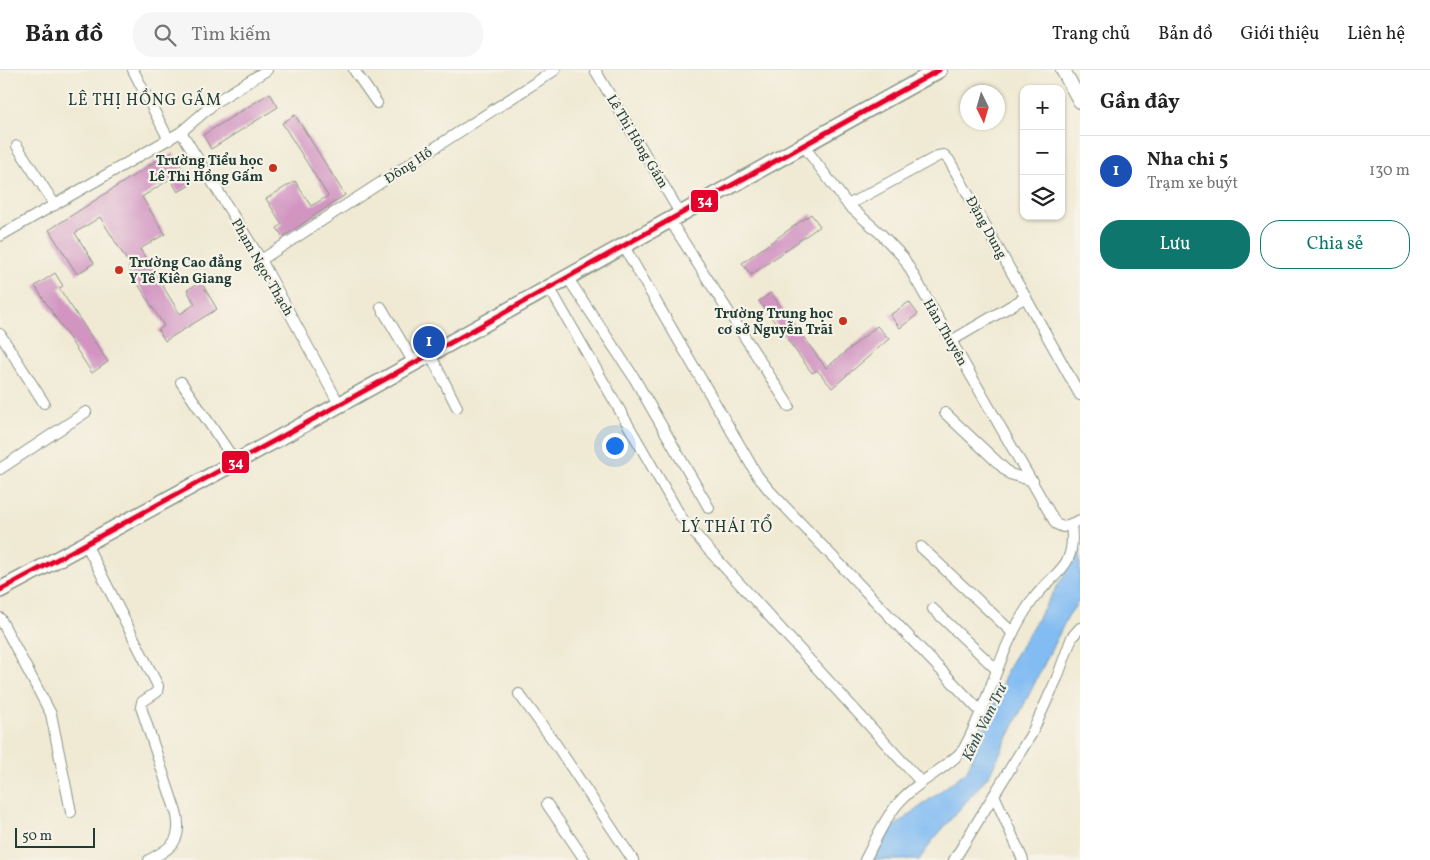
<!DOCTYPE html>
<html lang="vi">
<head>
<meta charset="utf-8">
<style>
	:root { --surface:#fff; --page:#f6f6f6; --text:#222; --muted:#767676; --line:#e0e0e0; --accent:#0f766e }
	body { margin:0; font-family:Vollkorn,serif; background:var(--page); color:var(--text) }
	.controls { position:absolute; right:15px; top:15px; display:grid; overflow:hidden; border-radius:10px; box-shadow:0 1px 4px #0004 }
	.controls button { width:45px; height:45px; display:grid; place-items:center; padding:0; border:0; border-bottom:1px solid var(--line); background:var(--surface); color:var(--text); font:25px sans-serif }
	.compass { position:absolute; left:960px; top:15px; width:45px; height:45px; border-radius:50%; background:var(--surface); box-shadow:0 1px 4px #0004; rotate:175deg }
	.scale { position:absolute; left:15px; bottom:12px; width:80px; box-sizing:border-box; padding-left:5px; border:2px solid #1f3d34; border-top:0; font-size:14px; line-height:18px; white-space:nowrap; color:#1f3d34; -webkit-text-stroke:4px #f7f3e8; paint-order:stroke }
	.you { position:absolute; left:614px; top:375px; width:18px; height:18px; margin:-12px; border:4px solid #fff; border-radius:50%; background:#1a73e8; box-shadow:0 0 0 8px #1a73e833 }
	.badge { display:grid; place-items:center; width:32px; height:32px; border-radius:50%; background:var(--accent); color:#fff; font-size:16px; font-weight:700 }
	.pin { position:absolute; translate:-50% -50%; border:2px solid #fff; box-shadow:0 1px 5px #0006 }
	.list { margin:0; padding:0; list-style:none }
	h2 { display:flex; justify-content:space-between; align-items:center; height:65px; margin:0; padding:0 20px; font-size:21px }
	h2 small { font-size:16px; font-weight:400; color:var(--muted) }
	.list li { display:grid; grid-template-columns:32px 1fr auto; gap:15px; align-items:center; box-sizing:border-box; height:70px; padding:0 20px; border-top:1px solid var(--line) }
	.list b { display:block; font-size:19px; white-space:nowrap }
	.list p { margin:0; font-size:16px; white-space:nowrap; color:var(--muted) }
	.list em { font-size:16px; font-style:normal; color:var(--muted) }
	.actions { display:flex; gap:10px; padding:15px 20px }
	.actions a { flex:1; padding:11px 0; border:1px solid var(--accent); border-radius:20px; text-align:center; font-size:18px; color:var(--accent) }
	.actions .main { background:var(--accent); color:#fff }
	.icon { flex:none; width:28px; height:28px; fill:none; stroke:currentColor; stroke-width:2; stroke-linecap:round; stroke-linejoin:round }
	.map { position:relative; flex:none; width:1080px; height:790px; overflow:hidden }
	header { display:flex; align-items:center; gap:30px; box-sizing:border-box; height:70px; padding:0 25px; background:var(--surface); border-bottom:1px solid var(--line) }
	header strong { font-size:24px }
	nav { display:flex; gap:28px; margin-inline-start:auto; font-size:18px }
	.search { width:350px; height:45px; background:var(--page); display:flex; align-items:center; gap:12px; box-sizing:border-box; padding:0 18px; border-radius:20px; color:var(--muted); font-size:19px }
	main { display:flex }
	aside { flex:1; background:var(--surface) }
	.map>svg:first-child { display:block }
	.water { fill:#82bcf3; stroke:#507c94 }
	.building { fill:#d295c2 }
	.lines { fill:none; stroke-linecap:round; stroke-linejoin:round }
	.minor-casing { stroke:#889484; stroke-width:12 }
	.tertiary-casing { stroke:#889484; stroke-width:16 }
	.secondary-casing { stroke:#889484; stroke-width:18 }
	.minor { stroke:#fff; stroke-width:10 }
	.tertiary { stroke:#fff; stroke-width:14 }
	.secondary { stroke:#fff; stroke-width:15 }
	.bus-1-casing { stroke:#f7f3e8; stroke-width:9 }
	.bus-1 { stroke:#e4002b; stroke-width:5 }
	.poi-dot { fill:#c8321e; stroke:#f7f3e8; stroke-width:2 }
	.labels { text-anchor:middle; stroke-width:4.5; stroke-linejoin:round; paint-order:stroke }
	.street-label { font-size:14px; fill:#1f3d34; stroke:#f7f3e8 }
	.poi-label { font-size:14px; font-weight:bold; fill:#1f3d34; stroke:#f7f3e8; text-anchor:end }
	.water-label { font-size:15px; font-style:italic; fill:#33565a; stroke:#f7f3e8 }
	.quarter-label { font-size:16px; letter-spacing:1px; fill:#1f3d34; stroke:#f7f3e8 }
	.line-badge { stroke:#f7f3e8; stroke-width:2 }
	.badge-label { font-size:14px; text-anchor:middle; font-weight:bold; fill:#fff }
</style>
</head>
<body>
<header>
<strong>Bản đồ</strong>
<div class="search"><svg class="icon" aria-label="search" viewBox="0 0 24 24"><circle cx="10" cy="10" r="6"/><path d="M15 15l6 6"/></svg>Tìm kiếm</div>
<nav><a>Trang chủ</a><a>Bản đồ</a><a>Giới thiệu</a><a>Liên hệ</a></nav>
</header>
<main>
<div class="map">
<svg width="1080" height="790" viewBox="0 0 1080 790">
	<rect width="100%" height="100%" fill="#f7f3e8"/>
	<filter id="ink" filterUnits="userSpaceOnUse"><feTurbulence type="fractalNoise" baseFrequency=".02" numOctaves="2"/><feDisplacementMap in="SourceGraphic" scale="10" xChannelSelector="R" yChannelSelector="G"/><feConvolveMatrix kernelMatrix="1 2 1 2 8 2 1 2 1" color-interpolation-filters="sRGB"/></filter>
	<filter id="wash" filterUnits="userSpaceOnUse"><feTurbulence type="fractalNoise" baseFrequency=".0096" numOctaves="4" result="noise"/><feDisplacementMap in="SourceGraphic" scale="20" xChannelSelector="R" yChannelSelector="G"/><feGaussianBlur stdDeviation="1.12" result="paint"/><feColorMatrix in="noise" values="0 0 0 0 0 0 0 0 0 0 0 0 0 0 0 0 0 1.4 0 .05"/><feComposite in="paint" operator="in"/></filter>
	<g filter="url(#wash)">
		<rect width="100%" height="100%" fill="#f0ead4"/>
		<path class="water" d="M1080,479V530L1068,546L989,705L933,770L919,790H874L887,762L967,701L1010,594Z"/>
		<g id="blocks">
			<g class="building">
				<path d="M270,23L278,37L211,79L203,65Z"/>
				<path d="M295,45L345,125L283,167L277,158L282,154L266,129L295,111L311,136L328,126L282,53Z"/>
				<path d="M173,83L192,114L178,122L170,109L142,127L165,164L140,179L180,244L195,234L187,220L201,212L217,239L165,271L158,260L164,256L128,198L131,197L100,147L75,163L94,193L77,204L49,160L156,91L157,93Z"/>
				<path d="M811,144L820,156L751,205L742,193Z"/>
				<path d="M55,203L63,216L59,218L108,292L92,303L35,216Z"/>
				<path d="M771,223L826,298L877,256L889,269L832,318L817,300L812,303L759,231Z"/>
				<path d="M909,232L918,244L900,258L890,245Z"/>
			</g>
		</g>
	</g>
	<g filter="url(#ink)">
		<use href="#blocks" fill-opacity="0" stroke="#889484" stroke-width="1"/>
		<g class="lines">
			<defs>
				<g id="minor">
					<path d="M133,0L169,70"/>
					<path d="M354,0L377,33"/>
					<path d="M595,0L680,143"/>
					<path d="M181,62L261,190L339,334"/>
					<path d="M803,75L848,135L881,164L903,187L1056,454L1063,457L1080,450"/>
					<path d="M17,76L55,135"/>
					<path d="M848,135L938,86L944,85L949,90L1080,325"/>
					<path d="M669,149L789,336"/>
					<path d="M0,166L181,62L217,31L267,0"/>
					<path d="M623,175L757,405L769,420L981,642"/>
					<path d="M261,190L555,0"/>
					<path d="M567,207L633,306L709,438"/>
					<path d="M549,217L681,447L706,477L921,712"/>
					<path d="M381,237L414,293"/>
					<path d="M0,264L44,333"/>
					<path d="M951,271L1026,227"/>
					<path d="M430,284L457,337"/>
					<path d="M181,312L235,391"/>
					<path d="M945,343L1010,404L1033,411"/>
					<path d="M0,399L86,342"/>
					<path d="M86,474L158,616L157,622L142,632L141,637L177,745C182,772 171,778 149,790"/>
					<path d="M921,477L1013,563"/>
					<path d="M933,539L997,600"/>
					<path d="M0,548L51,644L71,742"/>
					<path d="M519,624L555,673L633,790"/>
					<path d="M995,727L1023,790"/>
					<path d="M547,734L585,790"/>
					<path d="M865,790C876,769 886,745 903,728C921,709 946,699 963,680C990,633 999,576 1032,531C1054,500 1077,500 1071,455"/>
					<path d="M954,790L1032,663L1057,608L1072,567L1080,558"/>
				</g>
				<path id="tertiary" d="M1063,0L1080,31"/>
				<path id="secondary" d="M0,520C316,351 626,173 939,0"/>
			</defs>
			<use href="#minor" class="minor-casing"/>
			<use href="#tertiary" class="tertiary-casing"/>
			<use href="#secondary" class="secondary-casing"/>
			<use href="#minor" class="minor"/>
			<use href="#tertiary" class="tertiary"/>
			<use href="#secondary" class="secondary"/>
			<defs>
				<path id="bus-1" d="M0,520C316,351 626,173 939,0"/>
			</defs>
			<use href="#bus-1" class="bus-1-casing"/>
			<use href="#bus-1" class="bus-1"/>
		</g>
	</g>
	<g class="poi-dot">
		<circle cx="273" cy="98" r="5"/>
		<circle cx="119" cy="200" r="5"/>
		<circle cx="843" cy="251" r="5"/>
	</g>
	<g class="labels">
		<g class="street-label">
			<text transform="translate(638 71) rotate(59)" y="5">Lê Thị Hồng Gấm</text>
			<text transform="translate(408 95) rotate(-33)" y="5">Đông Hồ</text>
			<text transform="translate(987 157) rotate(61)" y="5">Đặng Dung</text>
			<text transform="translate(263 197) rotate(60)" y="5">Phạm Ngọc Thạch</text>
			<text transform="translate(946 262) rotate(60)" y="5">Hàn Thuyên</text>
		</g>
		<g class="poi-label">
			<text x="263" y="95">Trường Tiểu học<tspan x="263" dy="16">Lê Thị Hồng Gấm</tspan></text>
			<text x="129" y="197" text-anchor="start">Trường Cao đẳng<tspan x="129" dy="16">Y Tế Kiên Giang</tspan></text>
			<text x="833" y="248">Trường Trung học<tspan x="833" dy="16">cơ sở Nguyễn Trãi</tspan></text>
		</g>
		<g class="water-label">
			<text transform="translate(984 652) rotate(-64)" y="5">Kênh Vàm Trư</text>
		</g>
		<g class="quarter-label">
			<text x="145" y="35">LÊ THỊ HỒNG GẤM</text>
			<text x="727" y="462">LÝ THÁI TỔ</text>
		</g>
	</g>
	<g class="line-badge">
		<rect x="690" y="119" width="29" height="24" rx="5" fill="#e4002b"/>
		<rect x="221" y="380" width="29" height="24" rx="5" fill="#e4002b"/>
	</g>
	<g class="badge-label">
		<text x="705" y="135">34</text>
		<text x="236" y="397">34</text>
	</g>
</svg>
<div class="controls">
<button>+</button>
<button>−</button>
<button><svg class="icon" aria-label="layers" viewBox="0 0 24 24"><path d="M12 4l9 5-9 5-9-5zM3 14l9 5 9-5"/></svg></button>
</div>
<svg class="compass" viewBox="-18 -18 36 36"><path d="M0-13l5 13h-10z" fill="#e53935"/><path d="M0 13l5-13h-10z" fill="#767676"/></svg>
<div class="scale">50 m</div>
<div class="you"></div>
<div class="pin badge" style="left:429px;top:272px;background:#1a4fb4">1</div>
</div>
<aside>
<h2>Gần đây<small></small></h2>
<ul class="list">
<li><span class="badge" style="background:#1a4fb4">1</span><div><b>Nha chi 5</b><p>Trạm xe buýt</p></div><em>130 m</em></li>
</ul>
<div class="actions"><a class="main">Lưu</a><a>Chia sẻ</a></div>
</aside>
</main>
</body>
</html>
